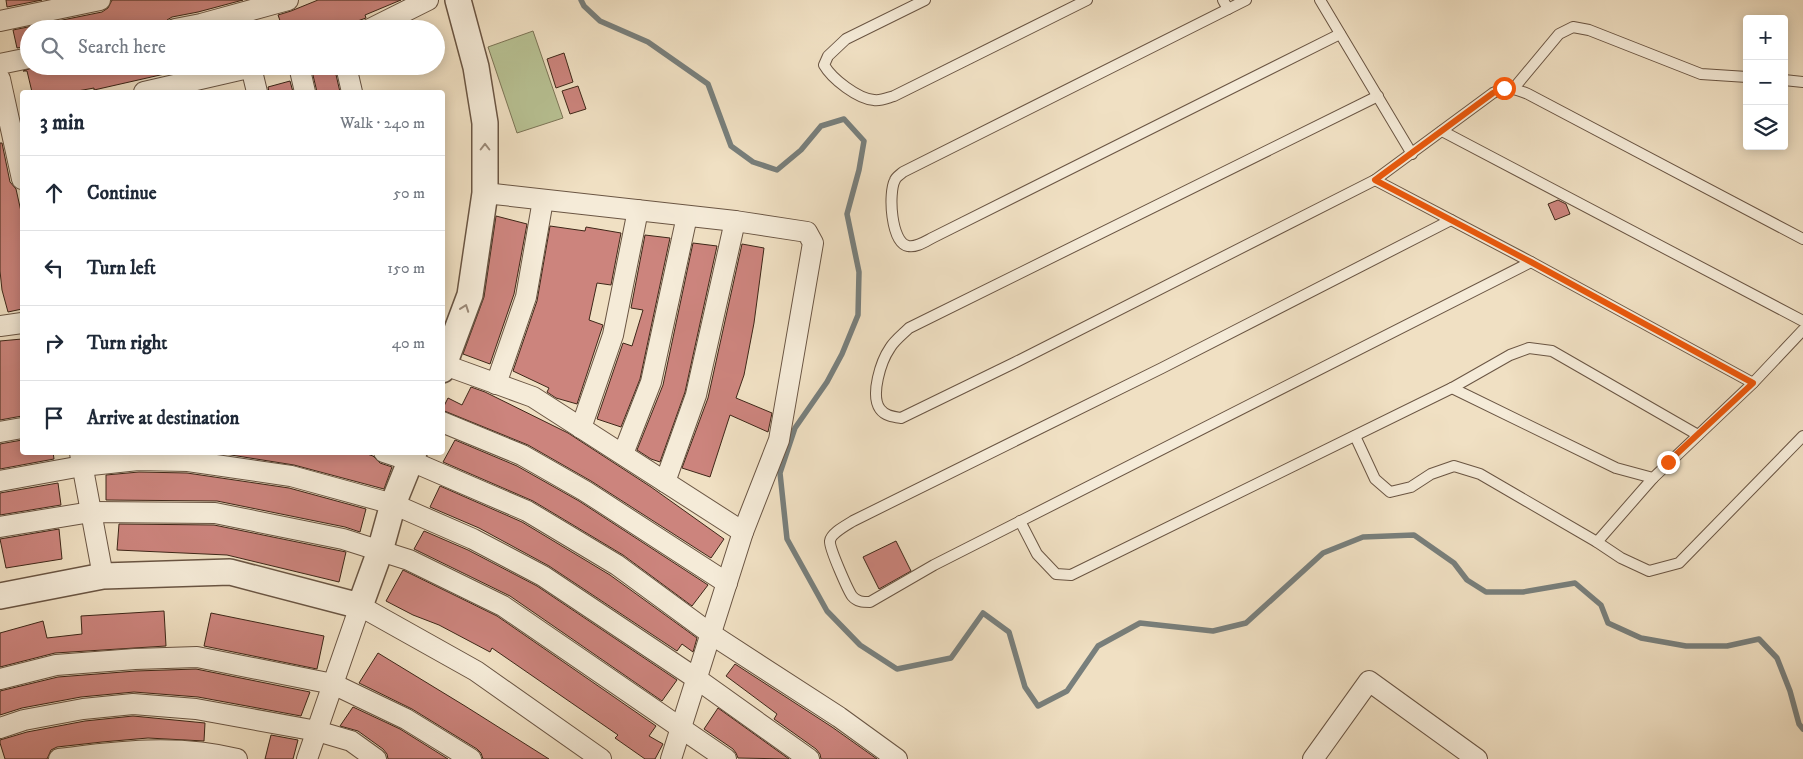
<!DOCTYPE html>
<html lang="en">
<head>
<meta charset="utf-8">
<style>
	:root { --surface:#fff; --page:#f2f2f3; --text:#1f2937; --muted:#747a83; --line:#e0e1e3 }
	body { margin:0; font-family:"IM FELL DW Pica",serif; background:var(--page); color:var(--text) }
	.controls { position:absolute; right:15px; top:15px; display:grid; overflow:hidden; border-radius:5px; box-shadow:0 2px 12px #0003 }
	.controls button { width:45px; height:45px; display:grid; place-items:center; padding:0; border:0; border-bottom:1px solid var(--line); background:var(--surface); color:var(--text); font:25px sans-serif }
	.stop { position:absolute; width:15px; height:15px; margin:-11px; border:4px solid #ea580c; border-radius:50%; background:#fff }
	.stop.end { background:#ea580c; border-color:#fff; box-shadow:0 1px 5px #0008 }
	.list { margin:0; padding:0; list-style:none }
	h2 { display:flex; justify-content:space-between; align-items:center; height:65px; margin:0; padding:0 20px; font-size:21px }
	h2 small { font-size:16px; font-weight:400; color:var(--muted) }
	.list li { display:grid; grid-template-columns:32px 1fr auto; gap:15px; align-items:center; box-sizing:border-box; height:75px; padding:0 20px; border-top:1px solid var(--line) }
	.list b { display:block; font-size:19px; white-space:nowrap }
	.list em { font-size:16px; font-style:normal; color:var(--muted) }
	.icon { flex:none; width:28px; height:28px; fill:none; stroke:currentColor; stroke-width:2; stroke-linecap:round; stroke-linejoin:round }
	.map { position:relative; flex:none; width:1803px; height:759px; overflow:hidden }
	.search { position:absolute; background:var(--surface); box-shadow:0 2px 12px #0003; left:20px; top:20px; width:425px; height:55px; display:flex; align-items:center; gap:12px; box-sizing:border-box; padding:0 18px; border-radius:28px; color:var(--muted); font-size:19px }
	.panel { position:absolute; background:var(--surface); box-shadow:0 2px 12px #0003; left:20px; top:90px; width:425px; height:365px; border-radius:5px }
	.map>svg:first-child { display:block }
	.green { fill:#b8c294; stroke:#7b7456 }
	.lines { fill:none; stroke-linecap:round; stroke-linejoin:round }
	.stream { stroke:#787f7c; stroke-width:5.5 }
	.building { fill:#cc847d; stroke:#3e2718 }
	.service-casing { stroke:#6a5543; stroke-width:12 }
	.minor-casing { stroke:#6a5543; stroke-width:22 }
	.tertiary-casing { stroke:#6a5543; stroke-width:28 }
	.service { stroke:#f5ebd8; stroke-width:10 }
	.minor { stroke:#f5ebd8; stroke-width:20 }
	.tertiary { stroke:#f5ebd8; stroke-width:25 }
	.oneway { stroke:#9a8978 }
	.route { stroke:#ea580c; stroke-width:6 }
</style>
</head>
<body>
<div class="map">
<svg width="1803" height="759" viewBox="0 0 1803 759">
	<rect width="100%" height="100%" fill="#f0e0c3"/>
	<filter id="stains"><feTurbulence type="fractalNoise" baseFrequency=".004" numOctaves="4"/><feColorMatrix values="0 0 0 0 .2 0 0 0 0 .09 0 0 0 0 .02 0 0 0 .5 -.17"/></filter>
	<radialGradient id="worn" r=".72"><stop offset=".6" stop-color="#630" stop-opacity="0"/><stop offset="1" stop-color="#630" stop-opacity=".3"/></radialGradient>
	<path class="green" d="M533,31L563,118L517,133L488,47Z"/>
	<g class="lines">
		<path class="stream" d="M581,0L584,6L600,21L648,42L708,84L731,146L753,162L777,170L801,150L821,126L844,119L864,141L859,170L847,214L859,272L858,315L842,354L827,382L795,428L780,473L787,539L827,611L860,645L897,669L951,658L983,613L1009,632L1025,687L1038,706L1067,691L1098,646L1140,623L1213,631L1246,623L1323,553L1363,537L1414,535L1454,563L1467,580L1486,592H1523L1575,583L1601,605L1608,623L1641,638L1686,646H1727L1759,639L1777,658L1790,691L1799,724L1803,729"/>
	</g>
	<g class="building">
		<path d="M6,0H42L7,7Z"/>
		<path d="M112,0H243L198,12L172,17L167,20L163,29H29V46L17,48L13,30L102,12L108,8Z"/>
		<path d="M318,0H401L365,15L366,18L335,29H283L278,15L291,11Z"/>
		<path d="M564,53L573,82L556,88L547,59Z"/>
		<path d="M37,66H168L169,73L94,90V88L72,92H32L27,71H23Z"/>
		<path d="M330,66H334L340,92H317L312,71Z"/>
		<path d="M290,81L293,92H269L268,87Z"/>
		<path d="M578,86L586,109L570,114L562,91Z"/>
		<path d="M0,143H2L10,182L16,189L22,216V309L8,312L2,290L0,271Z"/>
		<path d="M1558,200L1566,204L1570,214L1555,220L1548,204Z"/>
		<path d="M496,216L527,224L514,294L490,364L463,354L484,297Z"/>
		<path d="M550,226L585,231L586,227L621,233L611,285L597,283L589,320L603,325L577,404L556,398L547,392L549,388L513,371L537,301Z"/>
		<path d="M645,235L670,238L640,379L621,427L597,419L623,343L632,346L643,310L631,308Z"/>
		<path d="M693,243L717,246L685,392L660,462L651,459L637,450L663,385Z"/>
		<path d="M742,244L764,248L754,323L744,375L736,398L772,413L768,432L730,415L710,477L682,468L708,398Z"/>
		<path d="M22,339V416L0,420V341Z"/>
		<path d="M471,387L485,392L568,433L651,487L724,539L711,558L591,481L528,445L442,410L448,398L462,405Z"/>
		<path d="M22,440V452H53L54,459L0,469V444Z"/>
		<path d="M455,440L517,466L579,501L708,585L692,606L623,555L533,501L443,462Z"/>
		<path d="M212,452H361L373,456L380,463L392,467L384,489L294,465Z"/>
		<path d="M139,472L187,473L289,488L366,509L360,532L345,527L217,501L106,500V475Z"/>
		<path d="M58,483L61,505L0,515V493Z"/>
		<path d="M440,486L522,522L610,575L697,638L693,652L682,644L677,651L549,566L479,528L430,507Z"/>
		<path d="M119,524L214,525L346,552L339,582L227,555L117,550Z"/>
		<path d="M59,529L62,559L6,568L0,539Z"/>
		<path d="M424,531L468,550L537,586L677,680L662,701L510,596L414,549Z"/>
		<path d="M896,541L911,571L879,589L863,557Z"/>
		<path d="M403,570L497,616L656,726L649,736L663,744L655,759H645L615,738L618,735L492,648L490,652L439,625L413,615L386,601Z"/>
		<path d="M164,611L166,646L55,653L0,667V633L43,621L47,638L82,634L81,616Z"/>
		<path d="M211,613L324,636L317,669L204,646Z"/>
		<path d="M378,653L465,706L549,759H483L481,753L477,749L412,709L359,683Z"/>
		<path d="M735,664L832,727L877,759H821L820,754L816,749L774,719L777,714L726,676Z"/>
		<path d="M196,669L310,692L301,716L198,697L134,692L81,697L22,708L0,715V691L58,677L136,671Z"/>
		<path d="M353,707L400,729L448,759H388L387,754L383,749L358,731L340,726Z"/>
		<path d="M718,708L789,759L738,758L736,753L733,749L704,729Z"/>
		<path d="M133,716L205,723L204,741L148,738L102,742L57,747L51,750L47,759H5L0,743V740L27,732L85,721Z"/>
		<path d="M271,735L298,740L293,759H265Z"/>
	</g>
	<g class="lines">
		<defs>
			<g id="service">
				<path d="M925,0L846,39L828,56L824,65C832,79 858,99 874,100C881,101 887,98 894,96L1087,0"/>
				<path d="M1223,0L1228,9"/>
				<path d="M1246,0L903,172C901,174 896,177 895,180C888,193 891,243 908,246C916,248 926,241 934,237L1340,34"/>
				<path d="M1320,0L1412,154"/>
				<path d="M1784,80L1803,82"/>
				<path d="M1514,88L1559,34L1573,27L1589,30L1701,74L1747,77"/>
				<path d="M1378,96L909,328C903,334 894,341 890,348C881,361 870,395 880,409C885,416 894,417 901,418L1014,363L1375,180L1493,93C1508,86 1513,88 1528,94L1803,239"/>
				<path d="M1442,131L1803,321"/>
				<path d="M1375,180L1531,262L1753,383"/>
				<path d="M1451,220L1162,368L853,521C847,525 831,533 830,541C829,548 848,590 852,596C857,602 863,602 870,602L934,565L1531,262"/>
				<path d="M1452,388L1616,468L1653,478L1753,383L1803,330"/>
				<path d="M1355,436L1375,479L1390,492L1411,487L1431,474L1454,466L1480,474L1597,542L1621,558L1649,571L1679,563L1803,436"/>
				<path d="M1020,521L1037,554L1056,574L1071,575L1452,388L1510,355L1529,348L1552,351L1698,435"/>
				<path d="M1597,542L1653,478"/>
			</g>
			<g id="minor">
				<path d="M0,21L100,0"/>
				<path d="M175,29L201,24L288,0"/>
				<path d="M370,29L428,0"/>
				<path d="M0,64L29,58"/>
				<path d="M299,66L305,92"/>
				<path d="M346,66L352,92"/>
				<path d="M251,67L257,92"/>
				<path d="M0,79L22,179"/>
				<path d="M144,92L257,66"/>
				<path d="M485,193L735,221L807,232L813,243L779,440L743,532L671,759"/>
				<path d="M0,326L22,323"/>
				<path d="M442,364L533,397L743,532"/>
				<path d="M496,384L526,297L543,200"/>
				<path d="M442,422L522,455L585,491L727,583"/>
				<path d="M581,428L613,335L638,210"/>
				<path d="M0,432L22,428"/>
				<path d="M384,452L411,461L527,511L617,565L711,634L839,717L897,759"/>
				<path d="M80,453L103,576"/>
				<path d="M623,454L651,382L687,216"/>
				<path d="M0,481L82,466L138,460L188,461L291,476L393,504L473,539L543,576L697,679L809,759"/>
				<path d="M665,482L696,395L735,221"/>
				<path d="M0,527L91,512L215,513L343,539L409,560L503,606L726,759"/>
				<path d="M0,679L56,665L135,659L197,657L333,684L406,719L471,759"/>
				<path d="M0,728L24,720L83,709L133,704L196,709L317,731L351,741L376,759"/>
				<path d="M59,759C117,751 179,744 237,759"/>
				<path d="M307,759L360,606L476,671L601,759"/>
				<path d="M1313,759L1369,681L1477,759"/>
			</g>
			<g id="tertiary">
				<path d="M442,370L470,295L485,193V123L476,67L458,0"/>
				<path d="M0,596L103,576L230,572L360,606L380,551L393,504L414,452"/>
			</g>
		</defs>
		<use href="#service" class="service-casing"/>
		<use href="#minor" class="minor-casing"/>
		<use href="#tertiary" class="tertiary-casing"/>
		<use href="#service" class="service"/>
		<use href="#minor" class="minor"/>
		<use href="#tertiary" class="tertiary"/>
	</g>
	<defs><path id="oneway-chevron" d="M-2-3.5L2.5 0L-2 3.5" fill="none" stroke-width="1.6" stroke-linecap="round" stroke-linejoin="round" transform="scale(1.25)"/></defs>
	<g class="oneway">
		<use href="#oneway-chevron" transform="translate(485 147) rotate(-90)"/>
		<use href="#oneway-chevron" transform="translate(465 308) rotate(-70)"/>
	</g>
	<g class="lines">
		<path class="route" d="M1504,88L1493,93L1375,180L1531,262L1753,383L1668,462"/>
	</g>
	<rect width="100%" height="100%" filter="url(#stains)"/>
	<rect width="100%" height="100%" fill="url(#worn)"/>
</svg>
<div class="controls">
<button>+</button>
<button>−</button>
<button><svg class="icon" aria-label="layers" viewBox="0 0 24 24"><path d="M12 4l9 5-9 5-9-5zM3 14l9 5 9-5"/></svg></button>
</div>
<div class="stop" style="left:1504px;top:88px"></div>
<div class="stop end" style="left:1668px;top:462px"></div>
<div class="search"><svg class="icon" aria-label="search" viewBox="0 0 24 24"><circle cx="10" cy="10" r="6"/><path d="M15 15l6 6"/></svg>Search here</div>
<section class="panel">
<h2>3 min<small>Walk · 240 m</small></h2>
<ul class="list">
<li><svg class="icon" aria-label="ahead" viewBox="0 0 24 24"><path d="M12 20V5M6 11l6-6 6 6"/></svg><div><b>Continue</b></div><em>50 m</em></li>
<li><svg class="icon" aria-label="left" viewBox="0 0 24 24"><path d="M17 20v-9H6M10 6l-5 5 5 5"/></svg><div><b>Turn left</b></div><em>150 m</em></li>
<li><svg class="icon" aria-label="right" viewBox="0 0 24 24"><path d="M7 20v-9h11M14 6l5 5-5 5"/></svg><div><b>Turn right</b></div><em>40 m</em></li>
<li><svg class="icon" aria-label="arrive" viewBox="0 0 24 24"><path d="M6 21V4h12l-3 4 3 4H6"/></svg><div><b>Arrive at destination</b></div></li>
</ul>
</section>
</div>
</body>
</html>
